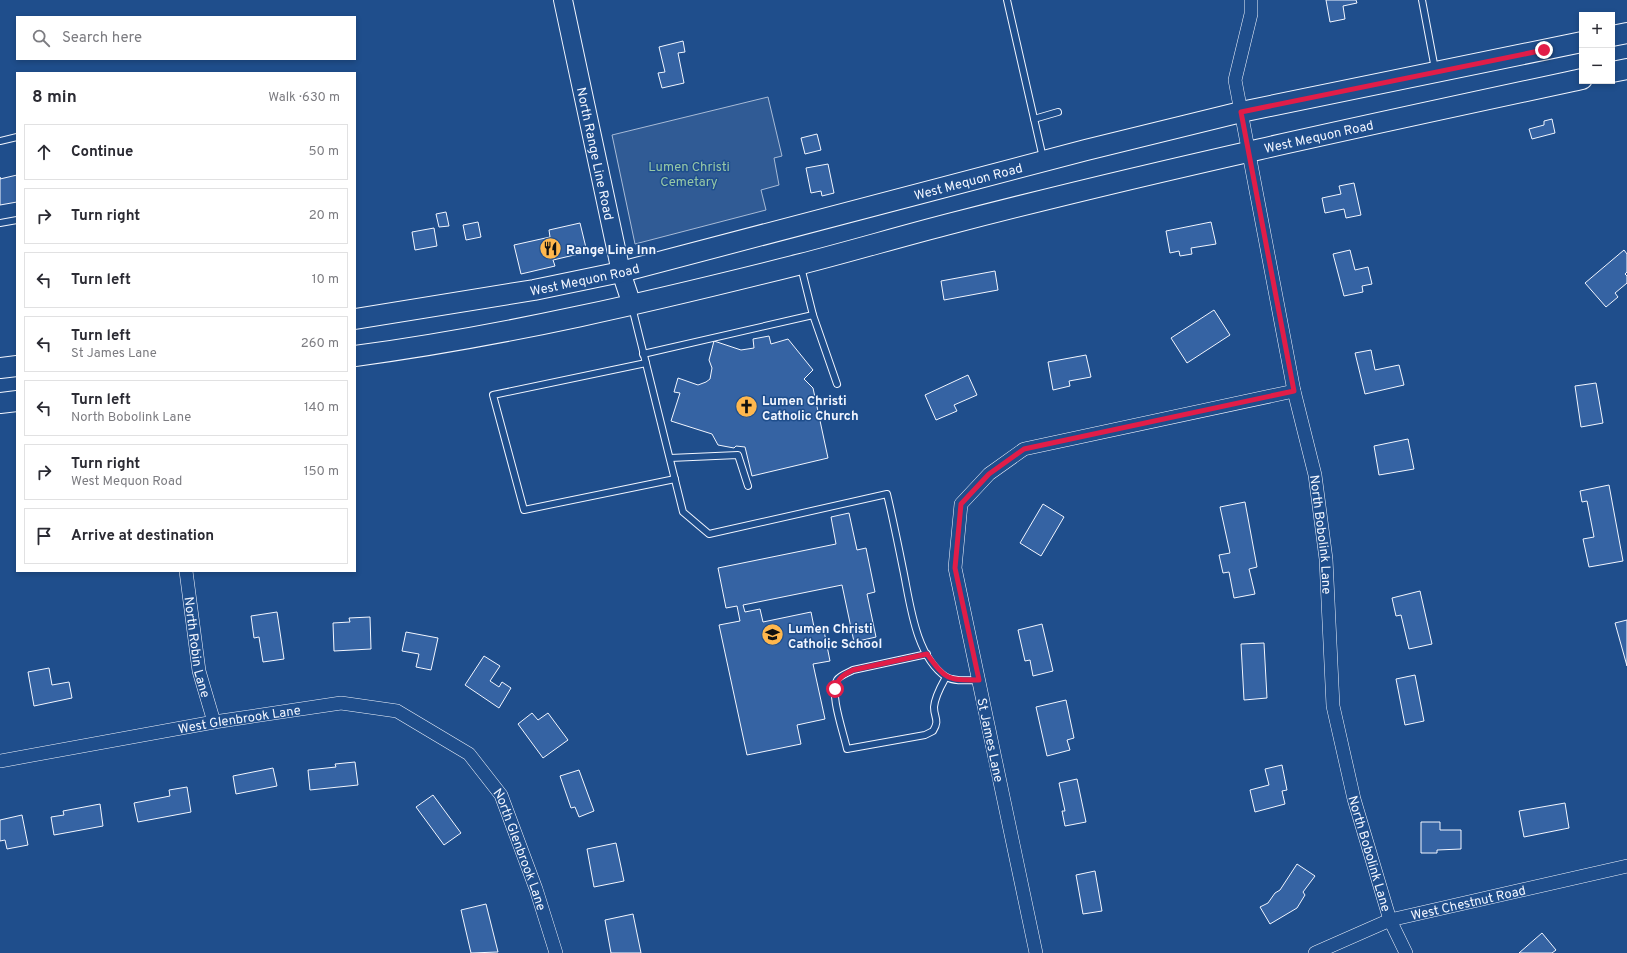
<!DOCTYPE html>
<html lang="en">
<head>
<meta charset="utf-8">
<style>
	:root { --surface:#fff; --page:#f7f7f7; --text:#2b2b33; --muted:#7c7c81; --line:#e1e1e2 }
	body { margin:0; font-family:Overpass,sans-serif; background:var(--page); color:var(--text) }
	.controls { position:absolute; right:12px; top:12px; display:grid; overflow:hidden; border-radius:0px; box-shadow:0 2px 6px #0003 }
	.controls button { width:36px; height:36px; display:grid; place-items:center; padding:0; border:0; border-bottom:1px solid var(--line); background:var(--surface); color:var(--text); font:20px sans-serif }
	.stop { position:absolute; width:12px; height:12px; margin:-9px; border:3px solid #e11d48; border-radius:50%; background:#fff }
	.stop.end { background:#e11d48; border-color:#fff; box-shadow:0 1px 4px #0008 }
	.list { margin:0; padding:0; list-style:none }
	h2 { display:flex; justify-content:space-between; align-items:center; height:52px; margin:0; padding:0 16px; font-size:17px }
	h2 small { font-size:13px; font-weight:400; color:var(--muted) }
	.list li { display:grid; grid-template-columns:26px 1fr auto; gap:12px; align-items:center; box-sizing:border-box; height:56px; margin:0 8px 8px; padding:0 8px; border:1px solid var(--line); border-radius:0px }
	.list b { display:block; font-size:15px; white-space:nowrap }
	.list p { margin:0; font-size:13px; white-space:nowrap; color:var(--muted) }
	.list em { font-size:13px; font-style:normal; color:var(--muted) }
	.icon { flex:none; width:22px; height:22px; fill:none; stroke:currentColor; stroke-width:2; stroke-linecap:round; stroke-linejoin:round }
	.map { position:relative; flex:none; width:1627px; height:953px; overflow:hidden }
	.search { position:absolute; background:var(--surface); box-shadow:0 2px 6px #0003; left:16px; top:16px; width:340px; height:44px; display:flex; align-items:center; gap:10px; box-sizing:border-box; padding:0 14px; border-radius:0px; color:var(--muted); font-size:15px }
	.panel { position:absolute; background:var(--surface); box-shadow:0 2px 6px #0003; left:16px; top:72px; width:340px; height:500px; border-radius:0px }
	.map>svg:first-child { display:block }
	.green { fill:#305b95; stroke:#a8bbd7 }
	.building { fill:#3563a3; stroke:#f2f6ff }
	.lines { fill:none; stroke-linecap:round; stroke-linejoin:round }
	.lane-casing { stroke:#f2f6ff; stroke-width:8 }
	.street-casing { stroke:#f2f6ff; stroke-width:14 }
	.secondary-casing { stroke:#f2f6ff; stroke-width:20 }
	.primary-casing { stroke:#f2f6ff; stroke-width:22 }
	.lane { stroke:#1f4e8c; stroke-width:6 }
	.street { stroke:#1f4e8c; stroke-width:13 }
	.secondary { stroke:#1f4e8c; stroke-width:18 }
	.primary { stroke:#1f4e8c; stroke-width:20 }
	.route { stroke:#e11d48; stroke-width:5 }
	.labels { text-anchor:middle; stroke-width:3; stroke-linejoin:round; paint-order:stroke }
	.street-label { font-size:13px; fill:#f2f6ff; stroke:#1f4e8c }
	.park-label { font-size:13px; fill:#97c8a6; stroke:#1f4e8c }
	.poi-label { font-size:13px; font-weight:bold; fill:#f2f6ff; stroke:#1f4e8c; text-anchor:start }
</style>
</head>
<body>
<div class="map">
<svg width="1627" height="953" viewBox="0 0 1627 953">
	<rect width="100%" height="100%" fill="#1f4e8c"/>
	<path class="green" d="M768,97L782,156L774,158L779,185L761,190L766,210L635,244L612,135Z"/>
	<g class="building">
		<path d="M1326,0H1356L1357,3L1343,6L1345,19L1330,22Z"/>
		<path d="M683,41L685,52L678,53L684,83L662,88L658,73L665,72L659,47Z"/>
		<path d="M1552,119L1555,133L1532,139L1529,129L1544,125V121Z"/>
		<path d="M817,134L821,150L805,154L801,138Z"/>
		<path d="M828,164L834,193L822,196L821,191L811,193L806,168Z"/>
		<path d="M17,175V202L0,205V177V179Z"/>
		<path d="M1354,183L1361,215L1346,218L1344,209L1325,213L1322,198L1341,194L1339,186Z"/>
		<path d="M446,212L449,226L439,227L436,214Z"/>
		<path d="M478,222L481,237L466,240L463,225Z"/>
		<path d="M1211,222L1216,244L1191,248L1192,254L1180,256L1179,251L1170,253L1166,231Z"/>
		<path d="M580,223L587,252L553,260L555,266L521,274L514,245L550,237L549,230Z"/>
		<path d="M434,228L437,246L415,250L412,232Z"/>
		<path d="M1350,250L1355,270L1368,267L1372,284L1362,286L1363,292L1344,296L1333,254Z"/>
		<path d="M1624,250L1627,254V272L1625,274L1627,276V283L1615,293L1618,297L1606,307L1585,283Z"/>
		<path d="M995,271L998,290L944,300L941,281Z"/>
		<path d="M1214,310L1230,335L1187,363L1171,338Z"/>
		<path d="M769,336L771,344L788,339L813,370L804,379L813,388L828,458L752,476L745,447L736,446L734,448L718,445L712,434L671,421L680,393L674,392L678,378L698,385L706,382L710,379L712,368L709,360L714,341L741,350L754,348L753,339Z"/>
		<path d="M1371,350L1375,370L1399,365L1404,385L1365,394L1355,353Z"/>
		<path d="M1086,355L1091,377L1069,381L1070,386L1053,390L1048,362Z"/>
		<path d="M968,375L977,395L954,405L957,411L936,420L925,395Z"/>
		<path d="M1596,383L1603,423L1581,427L1575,386Z"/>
		<path d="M1408,439L1414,469L1379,475L1374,446Z"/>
		<path d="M1609,485L1623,561L1589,567L1583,539L1594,537L1587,501L1582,502L1580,491Z"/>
		<path d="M1245,502L1257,567L1249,569L1255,594L1234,598L1229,572L1223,573L1219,555L1230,553L1220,507Z"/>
		<path d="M1043,504L1064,517L1041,556L1020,543Z"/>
		<path d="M849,513L857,550L866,548L875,592L867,594L876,637L854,642L842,585L743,605L745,612L760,609L763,622L811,612L815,632L824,631L830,661L813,664L825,719L797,725L801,744L747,755L719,625L740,621L737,606L726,608L718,568L836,544L831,517Z"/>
		<path d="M1420,591L1432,644L1409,649L1401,615L1396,616L1392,598Z"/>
		<path d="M277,612L284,659L263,662L259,637L254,638L251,616Z"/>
		<path d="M370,617L371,649L334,651L333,623L350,622L349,618Z"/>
		<path d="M1627,620V666L1615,623Z"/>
		<path d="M1042,624L1053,671L1033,676L1030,660L1025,661L1018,630Z"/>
		<path d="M406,632L438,638L431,670L416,667L419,654L402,651Z"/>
		<path d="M1264,643L1267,698L1244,700L1241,644Z"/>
		<path d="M484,656L500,666L490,681L499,687L502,682L511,688L499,708L465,685Z"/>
		<path d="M49,668L52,685L69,682L72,698L34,706L28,672Z"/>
		<path d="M1415,675L1424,721L1405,725L1396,679Z"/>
		<path d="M1066,700L1074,738L1067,740L1070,750L1047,756L1036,707Z"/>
		<path d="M532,713L538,720L548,713L568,740L543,758L518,724Z"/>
		<path d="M355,762L358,785L310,790L308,770L336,767L335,764Z"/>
		<path d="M1282,765L1287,790L1282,791L1285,804L1255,812L1250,790L1269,785L1265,769Z"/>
		<path d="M273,768L277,786L236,794L233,776Z"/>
		<path d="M579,770L594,811L579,817L575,807L571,808L560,776Z"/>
		<path d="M1077,779L1086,822L1065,826L1062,811H1065L1059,783Z"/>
		<path d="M187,787L191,812L138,822L134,803L170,796L169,790Z"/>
		<path d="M433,795L461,833L444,845L416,807Z"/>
		<path d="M1565,803L1569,828L1524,837L1519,811Z"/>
		<path d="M100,804L103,826L54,835L51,817L64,815L63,811Z"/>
		<path d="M22,815L28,845L7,849L5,840L0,841V820Z"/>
		<path d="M1421,822H1440V830H1461V849L1437,850V853H1421Z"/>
		<path d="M616,843L624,881L594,887L587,849Z"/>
		<path d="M1297,864L1315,876L1303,892L1305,895L1297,908L1270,924L1260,907L1268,903L1275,893L1280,890Z"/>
		<path d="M1095,871L1102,911L1083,914L1076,875Z"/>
		<path d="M486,904L498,952L471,953L461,910Z"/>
		<path d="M633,914L641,953H611L605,920Z"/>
		<path d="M1542,933L1556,950L1552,953H1519Z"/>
	</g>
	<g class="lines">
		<defs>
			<g id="lane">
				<path d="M1007,0L1043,158"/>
				<path d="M1422,0L1435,69"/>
				<path d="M1034,119L1058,112"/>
				<path d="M0,141L17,137"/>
				<path d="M0,223L17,220"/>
				<path d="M801,267L813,315L837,384"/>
				<path d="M632,307L683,512L709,534L887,494C893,519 898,544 903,569C910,602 915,656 946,677C955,682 969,680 979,680"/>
				<path d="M643,354L813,315"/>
				<path d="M646,363L493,395L524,510L675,479"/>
				<path d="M670,458L738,455L748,486"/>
				<path d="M927,654L853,670C848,673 840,675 837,680C829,693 844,734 847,749L925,735L933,731C940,720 934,718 934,707C935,696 941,686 946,677"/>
			</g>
			<g id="street">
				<path id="s1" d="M1251,0V14L1235,80L1294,391L1315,475L1326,559L1333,706L1354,799L1390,920L1406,953"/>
				<path id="s2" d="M186,571L199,671L214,722"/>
				<path id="s3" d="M0,761L214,722L341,703L397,711L469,754L501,795L536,889L556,953"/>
				<path d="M1036,953L955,568L961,504L989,474L1024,449L1294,391"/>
				<path id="s4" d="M1315,953L1390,920L1627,866"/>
			</g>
			<g id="secondary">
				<path id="s5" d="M563,0L621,272L632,305"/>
			</g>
			<g id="primary">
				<path d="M1612,36L1627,33"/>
				<path d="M1612,72L1627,69"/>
				<path id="s6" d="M355,319L534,290L621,272L1086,150L1241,112L1582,42"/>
				<path id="s7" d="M355,356C505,336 654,301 801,264C852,251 902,236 953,223C1161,169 1372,124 1582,79"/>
				<path d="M0,368L17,366"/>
				<path d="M0,403L17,401"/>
			</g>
		</defs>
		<use href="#lane" class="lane-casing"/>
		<use href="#street" class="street-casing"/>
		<use href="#secondary" class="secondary-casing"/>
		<use href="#primary" class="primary-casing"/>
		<use href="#lane" class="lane"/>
		<use href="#street" class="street"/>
		<use href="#secondary" class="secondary"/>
		<use href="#primary" class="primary"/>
	</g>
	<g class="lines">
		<path class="route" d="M835,689C838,678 843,675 853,670L927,654C946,680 947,680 979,680L955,568L961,504L989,474L1024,449L1294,391L1241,112L1544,50"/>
	</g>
	<defs>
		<symbol id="restaurant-disc" viewBox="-11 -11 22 22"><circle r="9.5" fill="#ffb74d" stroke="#1f4e8c"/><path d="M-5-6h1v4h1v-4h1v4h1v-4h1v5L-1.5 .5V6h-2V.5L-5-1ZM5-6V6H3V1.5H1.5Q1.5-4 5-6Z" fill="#111"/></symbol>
		<symbol id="church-disc" viewBox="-11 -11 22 22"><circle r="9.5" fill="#ffb74d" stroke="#1f4e8c"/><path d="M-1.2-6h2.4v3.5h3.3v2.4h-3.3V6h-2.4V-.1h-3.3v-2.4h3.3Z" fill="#111"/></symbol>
		<symbol id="school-disc" viewBox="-11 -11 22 22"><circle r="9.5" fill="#ffb74d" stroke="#1f4e8c"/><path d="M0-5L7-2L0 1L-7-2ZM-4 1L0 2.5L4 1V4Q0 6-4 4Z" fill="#111"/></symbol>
	</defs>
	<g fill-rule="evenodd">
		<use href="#restaurant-disc" x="538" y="236" width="25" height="25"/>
		<use href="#church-disc" x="734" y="394" width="25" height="25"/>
		<use href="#school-disc" x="760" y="622" width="25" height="25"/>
	</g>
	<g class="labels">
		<g class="street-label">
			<text dy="5" stroke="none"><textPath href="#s7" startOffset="989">West Mequon Road</textPath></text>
			<text dy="5" stroke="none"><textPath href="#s5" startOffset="157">North Range Line Road</textPath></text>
			<text dy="5" stroke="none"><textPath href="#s6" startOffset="629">West Mequon Road</textPath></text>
			<text dy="5" stroke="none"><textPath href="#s6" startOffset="233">West Mequon Road</textPath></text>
			<text dy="5" stroke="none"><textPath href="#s1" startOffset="545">North Bobolink Lane</textPath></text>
			<text dy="5" stroke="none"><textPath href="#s2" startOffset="77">North Robin Lane</textPath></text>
			<text dy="5" stroke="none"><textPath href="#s3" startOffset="243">West Glenbrook Lane</textPath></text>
			<text transform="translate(991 740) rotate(78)" y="5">St James Lane</text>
			<text dy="5" stroke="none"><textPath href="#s3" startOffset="596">North Glenbrook Lane</textPath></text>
			<text dy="5" stroke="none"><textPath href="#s1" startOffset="869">North Bobolink Lane</textPath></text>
			<text dy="5" stroke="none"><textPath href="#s4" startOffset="162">West Chestnut Road</textPath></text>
		</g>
		<g class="park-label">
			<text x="689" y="171">Lumen Christi<tspan x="689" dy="15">Cemetary</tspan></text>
		</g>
		<g class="poi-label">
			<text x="566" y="254">Range Line Inn</text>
			<text x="762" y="405">Lumen Christi<tspan x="762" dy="15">Catholic Church</tspan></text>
			<text x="788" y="633">Lumen Christi<tspan x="788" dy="15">Catholic School</tspan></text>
		</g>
	</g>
</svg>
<div class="controls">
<button>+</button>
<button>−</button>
</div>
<div class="stop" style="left:835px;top:689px"></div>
<div class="stop end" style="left:1544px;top:50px"></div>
<div class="search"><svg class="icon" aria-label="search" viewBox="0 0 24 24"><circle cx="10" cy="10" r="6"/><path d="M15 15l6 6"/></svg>Search here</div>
<section class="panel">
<h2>8 min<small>Walk · 630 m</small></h2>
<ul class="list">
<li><svg class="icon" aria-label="ahead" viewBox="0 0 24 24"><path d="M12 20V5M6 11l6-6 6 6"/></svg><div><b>Continue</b></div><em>50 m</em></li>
<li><svg class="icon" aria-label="right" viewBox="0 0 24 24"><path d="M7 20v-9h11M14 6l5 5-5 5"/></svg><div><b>Turn right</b></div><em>20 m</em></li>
<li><svg class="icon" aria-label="left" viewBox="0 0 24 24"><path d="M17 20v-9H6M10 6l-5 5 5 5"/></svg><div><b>Turn left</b></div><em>10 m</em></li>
<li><svg class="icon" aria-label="left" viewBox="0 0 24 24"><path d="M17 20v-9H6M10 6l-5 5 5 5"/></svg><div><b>Turn left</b><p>St James Lane</p></div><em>260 m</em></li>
<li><svg class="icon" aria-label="left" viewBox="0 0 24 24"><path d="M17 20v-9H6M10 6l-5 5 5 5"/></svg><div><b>Turn left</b><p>North Bobolink Lane</p></div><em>140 m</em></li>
<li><svg class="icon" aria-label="right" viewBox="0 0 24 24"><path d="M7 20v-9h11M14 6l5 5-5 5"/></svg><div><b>Turn right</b><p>West Mequon Road</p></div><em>150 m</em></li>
<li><svg class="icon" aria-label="arrive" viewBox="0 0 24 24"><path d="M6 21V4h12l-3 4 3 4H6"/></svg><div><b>Arrive at destination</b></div></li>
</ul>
</section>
</div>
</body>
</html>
